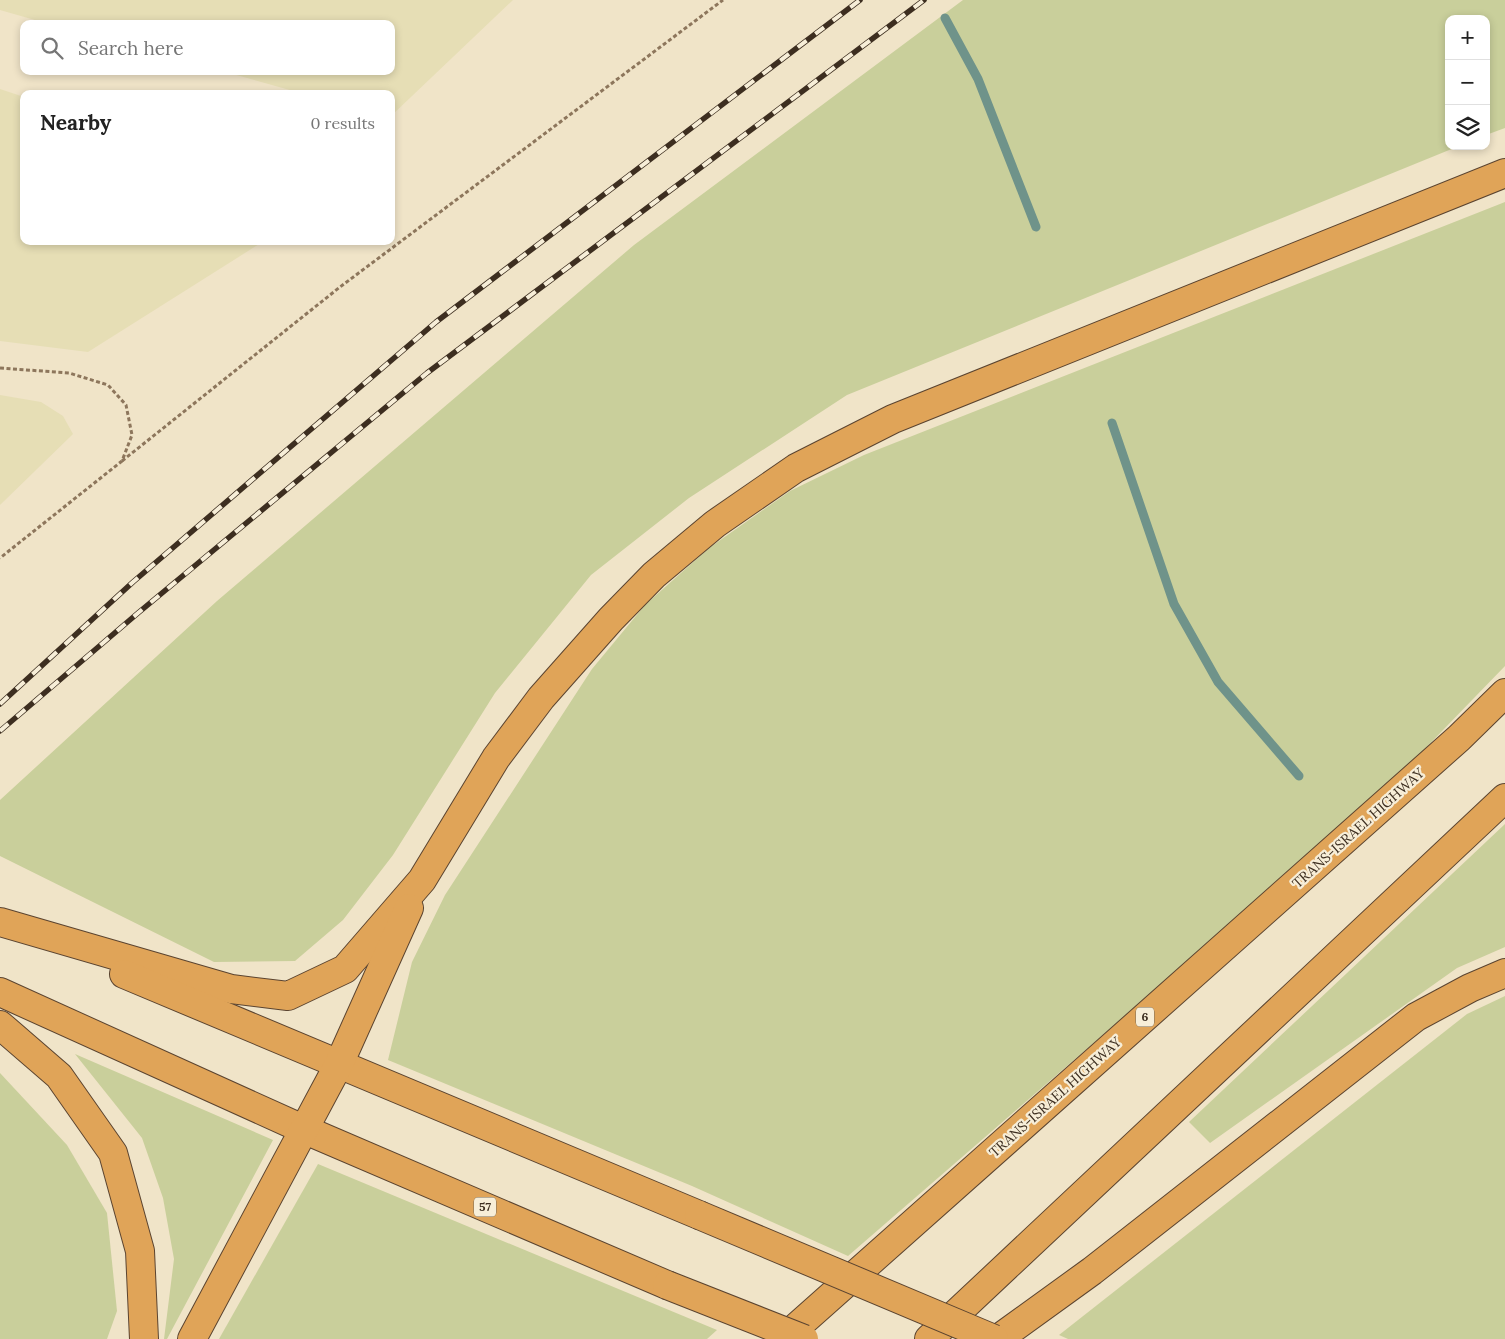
<!DOCTYPE html>
<html lang="en">
<head>
<meta charset="utf-8">
<style>
	:root { --surface:#fff; --page:#f2f2f2; --text:#222; --muted:#767676; --line:#e0e0e0 }
	body { margin:0; font-family:Lora,serif; background:var(--page); color:var(--text) }
	.controls { position:absolute; right:15px; top:15px; display:grid; overflow:hidden; border-radius:10px; box-shadow:0 2px 8px #0003 }
	.controls button { width:45px; height:45px; display:grid; place-items:center; padding:0; border:0; border-bottom:1px solid var(--line); background:var(--surface); color:var(--text); font:25px sans-serif }
	.list { margin:0; padding:0; list-style:none }
	h2 { display:flex; justify-content:space-between; align-items:center; height:65px; margin:0; padding:0 20px; font-size:21px }
	h2 small { font-size:16px; font-weight:400; color:var(--muted) }
	.icon { flex:none; width:28px; height:28px; fill:none; stroke:currentColor; stroke-width:2; stroke-linecap:round; stroke-linejoin:round }
	.map { position:relative; flex:none; width:1505px; height:1339px; overflow:hidden }
	.search { position:absolute; background:var(--surface); box-shadow:0 2px 8px #0003; left:20px; top:20px; width:375px; height:55px; display:flex; align-items:center; gap:12px; box-sizing:border-box; padding:0 18px; border-radius:10px; color:var(--muted); font-size:19px }
	.panel { position:absolute; background:var(--surface); box-shadow:0 2px 8px #0003; left:20px; top:90px; width:375px; height:155px; border-radius:10px }
	.map>svg:first-child { display:block }
	.farmland { fill:#e6deb5 }
	.green { fill:#c9cf9b }
	.lines { fill:none; stroke-linecap:round; stroke-linejoin:round }
	.stream { stroke:#6f938a; stroke-width:9 }
	.highway-casing { stroke:#5b4430; stroke-width:30 }
	.path { stroke:#8d765c; stroke-width:3; stroke-dasharray:4 2.5; stroke-linecap:butt }
	.highway { stroke:#e0a458; stroke-width:28 }
	.rail-casing { stroke:#3d2e20; stroke-width:5.5 }
	.rail { stroke:#f7eed8; stroke-width:4; stroke-dasharray:11; stroke-linecap:butt }
	.highway-bridge-casing { stroke:#5b4430; stroke-width:30; stroke-linecap:butt }
	.highway-bridge { stroke:#e0a458; stroke-width:28 }
	.labels { text-anchor:middle; stroke-width:4.5; stroke-linejoin:round; paint-order:stroke }
	.shield { fill:#f7eed8; stroke:#756857; stroke-width:1 }
	.shield-label { font-size:12px; font-weight:bold; fill:#3d2e20 }
	.street-label { font-size:14px; fill:#3d2e20; stroke:#f7eed8 }
</style>
</head>
<body>
<div class="map">
<svg width="1505" height="1339" viewBox="0 0 1505 1339">
	<rect width="100%" height="100%" fill="#f0e4c8"/>
	<g class="farmland">
		<path d="M0,0H513L391,116V94H304L222,71H391V24H49L0,10Z"/>
		<path d="M0,89L24,97V241H264L88,352L0,341Z"/>
		<path d="M0,395L41,402L63,416L73,434L0,505Z"/>
	</g>
	<g class="green">
		<path d="M963,0H1505V128L1486,135V19H1449V146H1459L847,395L689,498L591,575L495,693L393,855L343,920L295,961L214,962L0,856V800L217,601L634,245Z"/>
		<path d="M1505,202V666L1383,792L848,1256L692,1186L388,1060L412,962L445,895L592,669L645,605L709,548L790,491L864,455Z"/>
		<path d="M1505,824V947L1457,968L1210,1143L1189,1122Z"/>
		<path d="M1505,996V1339H1068L1059,1335L1467,1014Z"/>
		<path d="M75,1054L273,1140L167,1339H164L174,1259L163,1198L142,1138Z"/>
		<path d="M0,1073L67,1145L107,1213L117,1311L107,1339H0Z"/>
		<path d="M318,1164L717,1330L707,1339H219Z"/>
	</g>
	<g class="lines">
		<g class="stream">
			<path d="M945,18L978,79L1036,227"/>
			<path d="M1112,423L1174,604L1218,682L1299,776"/>
		</g>
		<defs>
			<g id="highway">
				<path d="M0,922L231,989L288,996L345,969L422,880L496,758L541,698L611,619L654,575L715,524L796,468L893,419L1505,173"/>
				<path d="M124,974L699,1215"/>
				<path d="M0,992L303,1129L667,1285"/>
				<path d="M0,1025L59,1076L113,1153L140,1251L144,1339"/>
				<path d="M192,1339L339,1064L409,908"/>
				<path d="M783,1339L1459,738L1505,693"/>
				<path d="M929,1339L1505,798"/>
				<path d="M998,1339L1092,1271L1416,1017L1470,988L1505,973"/>
			</g>
		</defs>
		<use href="#highway" class="highway-casing"/>
		<g class="path">
			<path d="M0,368L69,373L108,385L126,405L132,435L122,461L0,558"/>
			<path d="M122,461L340,287L723,0"/>
		</g>
		<use href="#highway" class="highway"/>
		<defs>
			<g id="rail">
				<path d="M0,704L133,582L436,322L860,0"/>
				<path d="M0,731L138,613L427,373L924,0"/>
			</g>
		</defs>
		<use href="#rail" class="rail-casing"/>
		<use href="#rail" class="rail"/>
		<defs>
			<g id="highway-bridge">
				<path d="M699,1215L994,1339"/>
				<path d="M667,1285L804,1339"/>
			</g>
		</defs>
		<use href="#highway-bridge" class="highway-bridge-casing"/>
		<use href="#highway-bridge" class="highway-bridge"/>
	</g>
	<g class="labels">
		<g class="shield">
			<rect x="1136" y="1007.5" width="18" height="19" rx="4"/>
			<rect x="474" y="1197.5" width="22" height="19" rx="4"/>
		</g>
		<g class="shield-label">
			<text x="1145" y="1021">6</text>
			<text x="485" y="1211">57</text>
		</g>
		<g class="street-label">
			<text transform="translate(1358 828) rotate(-42)" y="5">TRANS-ISRAEL HIGHWAY</text>
			<text transform="translate(1055 1097) rotate(-42)" y="5">TRANS-ISRAEL HIGHWAY</text>
		</g>
	</g>
</svg>
<div class="controls">
<button>+</button>
<button>−</button>
<button><svg class="icon" aria-label="layers" viewBox="0 0 24 24"><path d="M12 4l9 5-9 5-9-5zM3 14l9 5 9-5"/></svg></button>
</div>
<div class="search"><svg class="icon" aria-label="search" viewBox="0 0 24 24"><circle cx="10" cy="10" r="6"/><path d="M15 15l6 6"/></svg>Search here</div>
<section class="panel">
<h2>Nearby<small>0 results</small></h2>
<ul class="list">
</ul>
</section>
</div>
</body>
</html>
